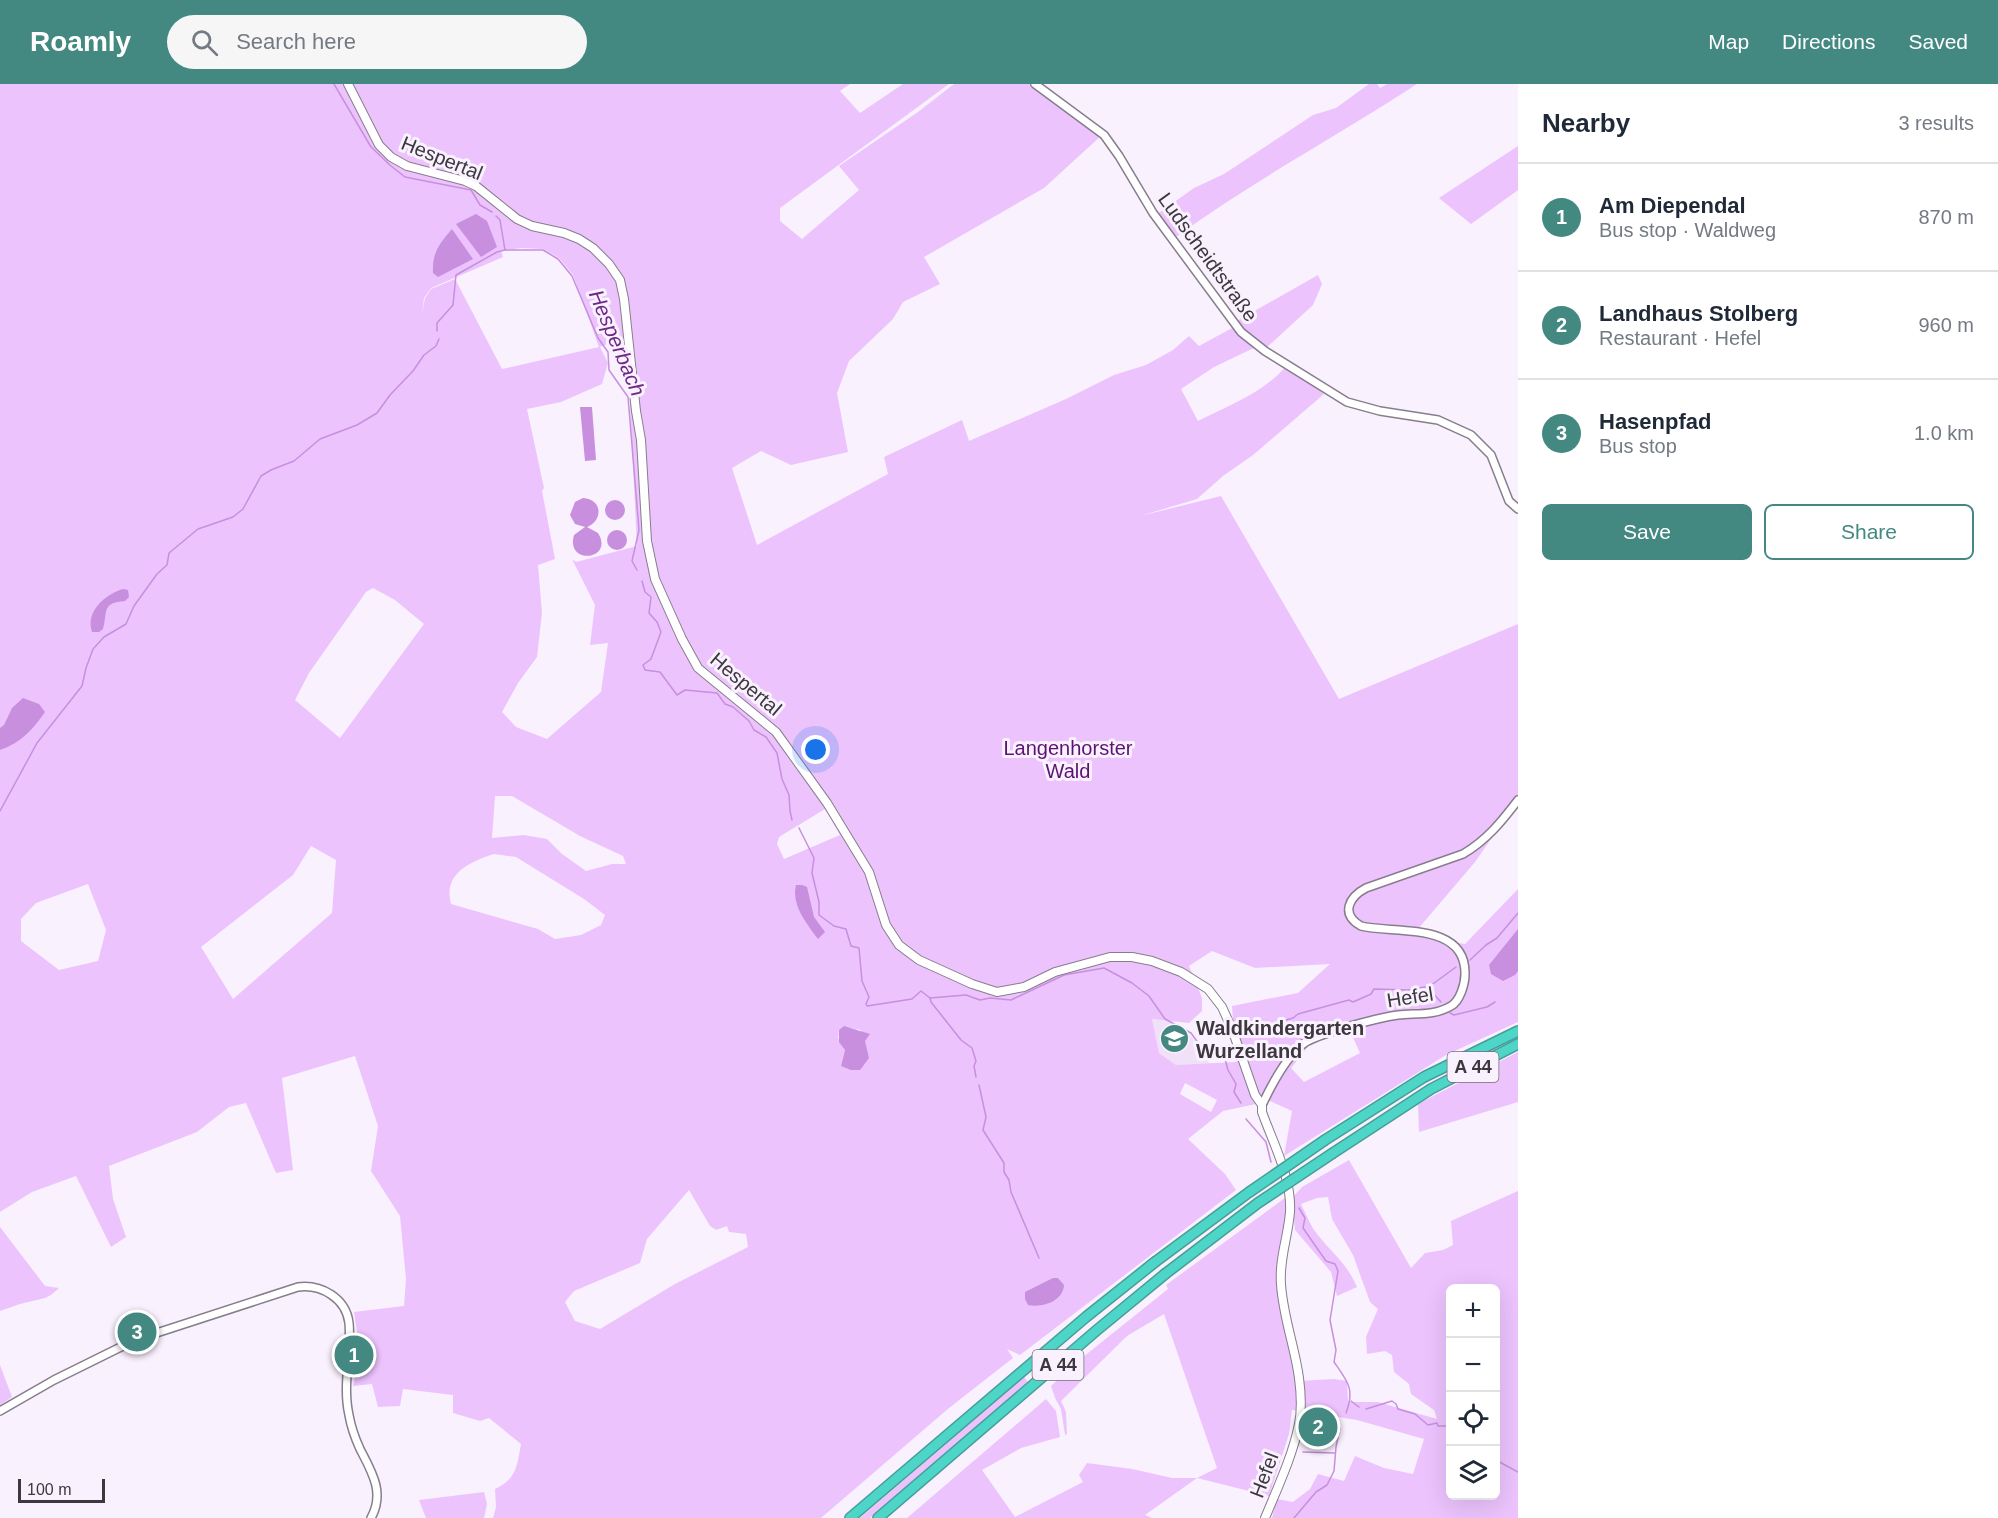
<!DOCTYPE html>
<html lang="en">
<head>
<meta charset="utf-8">
<style>
	:root { --surface:#fff; --page:#f6f6f7; --text:#1f2937; --muted:#747a83; --line:#e0e1e3; --accent:#438982 }
	body { margin:0; font-family:Helvetica,sans-serif; background:var(--page); color:var(--text) }
	.controls { position:absolute; right:18px; bottom:18px; display:grid; overflow:hidden; border-radius:9px; box-shadow:0 6px 24px #0002 }
	.controls button { width:54px; height:54px; display:grid; place-items:center; padding:0; border:0; border-bottom:2px solid var(--line); background:var(--surface); color:var(--text); font:30px sans-serif }
	.scale { position:absolute; left:18px; bottom:15px; width:87px; box-sizing:border-box; padding-left:6px; border:3px solid #3c383e; border-top:0; font-size:16px; line-height:21px; white-space:nowrap; color:#3c383e; -webkit-text-stroke:4px #faf1fe; paint-order:stroke }
	.you { position:absolute; left:816px; top:666px; width:21px; height:21px; margin:-15px; border:4px solid #fff; border-radius:50%; background:#1a73e8; box-shadow:0 0 0 9px #1a73e833 }
	.badge { display:grid; place-items:center; width:39px; height:39px; border-radius:50%; background:var(--accent); color:#fff; font-size:20px; font-weight:700 }
	.pin { position:absolute; translate:-50% -50%; border:3px solid #fff; box-shadow:0 2px 6px #0006 }
	.list { margin:0; padding:0; list-style:none }
	h2 { display:flex; justify-content:space-between; align-items:center; height:78px; margin:0; padding:0 24px; font-size:26px }
	h2 small { font-size:20px; font-weight:400; color:var(--muted) }
	.list li { display:grid; grid-template-columns:39px 1fr auto; gap:18px; align-items:center; box-sizing:border-box; height:108px; padding:0 24px; border-top:2px solid var(--line) }
	.list b { display:block; font-size:22px; white-space:nowrap }
	.list p { margin:0; font-size:20px; white-space:nowrap; color:var(--muted) }
	.list em { font-size:20px; font-style:normal; color:var(--muted) }
	.actions { display:flex; gap:12px; padding:18px 24px }
	.actions a { flex:1; padding:14px 0; border:2px solid var(--accent); border-radius:9px; text-align:center; font-size:21px; color:var(--accent) }
	.actions .main { background:var(--accent); color:#fff }
	.icon { flex:none; width:33px; height:33px; fill:none; stroke:currentColor; stroke-width:2; stroke-linecap:round; stroke-linejoin:round }
	.map { position:relative; flex:none; width:1518px; height:1434px; overflow:hidden }
	header { display:flex; align-items:center; gap:36px; box-sizing:border-box; height:84px; padding:0 30px; background:var(--accent); color:#fff }
	header strong { font-size:28px }
	nav { display:flex; gap:33px; margin-inline-start:auto; font-size:21px }
	.search { width:420px; height:54px; background:var(--page); display:flex; align-items:center; gap:15px; box-sizing:border-box; padding:0 21px; border-radius:33px; color:var(--muted); font-size:22px }
	main { display:flex }
	aside { flex:1; background:var(--surface) }
	.map>svg:first-child { display:block }
	.built { fill:#f1e1f8 }
	.green { fill:#ecc3fd; fill-rule:evenodd }
	.water { fill:#c78fde }
	.lines { fill:none; stroke-linecap:round; stroke-linejoin:round }
	.stream { stroke:#c78fde; stroke-width:1.5 }
	.tertiary-casing { stroke:#877d8c; stroke-width:10 }
	.secondary-casing { stroke:#877d8c; stroke-width:10 }
	.motorway-casing { stroke:#479e98; stroke-width:12 }
	.tertiary { stroke:#fff; stroke-width:7 }
	.secondary { stroke:#fff; stroke-width:8 }
	.motorway { stroke:#4dd5c8; stroke-width:9 }
	.motorway-bridge-casing { stroke:#479e98; stroke-width:12; stroke-linecap:butt }
	.motorway-bridge { stroke:#4dd5c8; stroke-width:9 }
	.labels { text-anchor:middle; stroke-width:6; stroke-linejoin:round; paint-order:stroke }
	.shield { fill:#faf1fe; stroke:#757078; stroke-width:1.5 }
	.shield-label { font-size:18px; font-weight:bold; fill:#3c383e }
	.street-label { font-size:20px; fill:#3c383e; stroke:#faf1fe }
	.park-label { font-size:20px; fill:#5b1373; stroke:#faf1fe }
	.poi-label { font-size:20px; font-weight:bold; fill:#3c383e; stroke:#faf1fe; text-anchor:start }
	.water-label { font-size:21px; font-style:italic; fill:#6e2987; stroke:#faf1fe }
</style>
</head>
<body>
<header>
<strong>Roamly</strong>
<div class="search"><svg class="icon" aria-label="search" viewBox="0 0 24 24"><circle cx="10" cy="10" r="6"/><path d="M15 15l6 6"/></svg>Search here</div>
<nav><a>Map</a><a>Directions</a><a>Saved</a></nav>
</header>
<main>
<div class="map">
<svg width="1518" height="1434" viewBox="0 0 1518 1434">
	<rect width="100%" height="100%" fill="#faf1fe"/>
	<path class="built" d="M1152,935L1167,937L1191,952L1210,980L1176,981L1159,969Z"/>
	<g class="green">
		<path d="M0,0H850L840,7L860,29L903,0H949L780,124V137L802,155L859,106L839,82L918,28L954,0H1031L1082,34L1102,51L1044,104L924,173L940,200L903,218L893,235L849,277L837,309L848,368L791,381L761,367L732,384L757,461L888,390L884,373L962,336L969,357L1066,315L1114,291L1146,281L1173,266L1189,252L1199,262L1234,243L1256,263L1214,283L1181,305L1198,337C1227,322 1265,308 1286,282L1324,310L1253,371L1223,392L1197,415L1140,432L1221,412L1339,615L1518,540V716L1475,778L1412,852L1465,860L1518,805V938L1446,971L1284,1072L1292,1027L1270,1017L1223,1027L1188,1055L1225,1090L1236,1106L1020,1271L1007,1265L1013,1274L949,1324L821,1434H493L496,1423L495,1405C517,1395 517,1381 521,1360L489,1334L480,1337L453,1329V1311L403,1305L400,1322L378,1323L372,1300L353,1302L360,1269L354,1228L404,1222L406,1195L400,1132L371,1087L378,1042L355,972L282,994L293,1086L276,1089L246,1019L229,1023L197,1048L109,1082L113,1115L126,1153L111,1163L76,1092L32,1108L0,1128ZM560,151L581,157L612,179L625,220L637,462L576,478L572,475L595,521L590,561L608,559L601,608L547,655L516,643L502,628L518,599L537,573L542,529L538,481L555,475L542,407L544,404L527,325L561,318L602,300L608,279L600,263L625,253C623,236 621,191 610,179C597,166 577,157 560,151ZM521,164L543,165L559,174L573,191L599,263L502,285L455,195L431,205L425,214L422,230L424,214L431,204L503,173L501,167ZM373,504L395,516L424,540L340,654L295,616L309,589L366,508ZM495,712H512L580,752L623,772L626,780H612L586,787L562,770L547,755L524,751L492,754ZM825,725L840,751L784,775L777,760L779,753ZM311,762L336,776L332,829L233,915L201,863L293,791ZM494,770L516,773L584,815L605,831L601,841L581,851L555,855L538,845L451,820C443,790 469,778 494,770ZM88,800L106,846L98,877L59,886L21,857V835L36,819ZM1212,867L1255,884L1330,880L1298,909L1232,922L1236,978L1176,981L1159,969L1152,935L1189,939L1202,927V914L1189,882ZM844,943L861,946L869,974L841,982L845,966L838,954L839,946ZM1350,947L1360,969L1304,998L1291,984L1310,960ZM1185,999L1217,1016L1211,1028L1180,1010ZM689,1106L710,1142L716,1146L727,1142L729,1148L746,1150L748,1163L675,1200L600,1245L575,1237L565,1218L574,1207L640,1179L647,1155Z"/>
		<path d="M1369,0H1377L1380,4L1387,0H1417C1336,53 1251,98 1173,155L1156,131L1194,104L1224,90L1313,31L1336,24Z"/>
		<path d="M1518,62V106L1471,140L1439,114Z"/>
		<path d="M1318,191L1322,200L1313,221L1265,265L1235,238Z"/>
		<path d="M1518,968V1018L1419,1048L1418,1020Z"/>
		<path d="M1349,1076L1411,1184L1425,1169L1443,1166L1453,1161L1451,1137L1518,1107V1434H1272L1277,1415L1293,1418L1310,1405L1318,1390L1344,1397L1355,1372L1384,1384L1413,1390L1424,1355L1357,1336L1292,1326L1289,1350L1269,1412L1197,1394L1145,1431L1152,1434H907L1046,1315L1056,1327L1060,1353L1021,1364L982,1386L1015,1433L1083,1398L1079,1391L1087,1379L1132,1385L1172,1394H1197L1217,1384L1164,1230L1127,1252L1061,1317L1066,1328L1067,1350L1065,1351L1061,1325L1055,1314L1051,1302L1073,1281L1168,1205L1166,1201L1289,1111L1280,1184L1299,1297L1334,1295L1347,1297L1348,1318H1378L1437,1335L1434,1326L1411,1310L1409,1300L1394,1288L1392,1271L1385,1267L1367,1270L1366,1253L1378,1225L1370,1218L1353,1171L1332,1135L1328,1113L1317,1114L1301,1120C1305,1128 1309,1138 1314,1146C1330,1168 1345,1176 1357,1203L1337,1212L1331,1188L1295,1146L1292,1114L1302,1103ZM1450,1204H1496V1412H1450Z"/>
		<path d="M0,1143L45,1202L59,1204L51,1211L45,1214L20,1220L0,1227Z"/>
		<path d="M0,1281L12,1313L0,1321Z"/>
		<path d="M1024,1293L1028,1298L870,1434H860Z"/>
		<path d="M484,1408L487,1420L484,1434H426L419,1416Z"/>
	</g>
	<g class="water">
		<path d="M476,130L487,137L497,163L481,173L456,140Z"/>
		<path d="M452,145L473,175L438,193L433,189C432,169 439,160 452,145Z"/>
		<path d="M580,323H592L596,376L585,377Z"/>
		<path d="M583,414C603,415 603,437 587,443L598,449C615,476 565,482 574,451L585,443L575,440L570,431L575,418Z"/>
		<circle cx="615" cy="426" r="10"/>
		<circle cx="617" cy="456" r="10"/>
		<path d="M123,505L128,506L129,513L125,517C101,519 108,527 103,545L99,548H92C85,527 106,510 123,505Z"/>
		<path d="M23,614L39,620L45,628C33,645 21,659 0,666V644L4,641L12,624Z"/>
		<path d="M796,801H802L807,803L814,833L825,848L818,855C807,840 791,821 796,801Z"/>
		<path d="M1518,845V887L1515,891L1503,897L1491,890L1489,881Z"/>
		<path d="M844,942L870,950L865,957L869,974L860,986H851L841,982L845,966L839,958V946Z"/>
		<path d="M1053,1194H1058L1064,1201C1063,1217 1043,1224 1028,1221L1025,1215V1208Z"/>
	</g>
	<g class="lines">
		<g class="stream">
			<path d="M334,0L371,63L391,82L405,93L471,106L480,121L492,128"/>
			<path d="M505,166H543L558,175L572,192L598,254L608,268L609,286L628,313L639,446L632,477L637,486"/>
			<path d="M437,247V239L453,221L456,191L497,168L505,166L500,136L496,132"/>
			<path d="M642,497L645,508L651,513L649,529L657,538L661,548L651,575L643,581L645,586L660,588L677,611L685,606L717,609L725,620L733,623L749,637L754,646L766,653L777,669L782,695L789,711L790,727L792,736"/>
			<path d="M0,727L37,659L82,602L86,584L93,565L104,553L126,540L134,522L157,490L167,481L169,469L198,445L233,433L243,425L261,392L271,386L294,377L320,355L357,341L377,329L390,311L413,287L424,271L436,262L439,255"/>
			<path d="M799,744L814,774L812,789L819,818V831L834,842L846,845L851,862L859,864L862,897L869,913L866,920L867,922L912,915L921,907L930,914L966,911L980,916L990,914L1011,916L1064,891L1104,884L1132,899L1149,912L1165,935L1191,949L1204,967L1225,975L1228,986L1236,1000L1234,1008L1241,1019"/>
			<path d="M1470,876L1486,861L1497,854L1518,829"/>
			<path d="M1427,903L1441,918"/>
			<path d="M930,914L931,918L961,956L972,964L976,977L974,982L976,993"/>
			<path d="M1450,929L1454,931L1487,923L1495,918"/>
			<path d="M1244,953L1254,945L1293,934L1298,930L1349,916L1353,918L1371,910L1374,905L1408,906L1430,902L1456,883"/>
			<path d="M979,1001L986,1033L983,1046L1004,1079V1088L1009,1096L1011,1108L1039,1174"/>
			<path d="M1246,1035L1266,1058L1271,1078"/>
			<path d="M1299,1124L1305,1134L1303,1144L1326,1177L1335,1180L1338,1187L1330,1236L1336,1266L1334,1278C1348,1298 1355,1305 1346,1329"/>
			<path d="M1351,1317L1359,1323"/>
			<path d="M1366,1325L1392,1317L1396,1320L1398,1325L1415,1330L1428,1341L1437,1339L1438,1342H1448L1450,1345"/>
			<path d="M1303,1368L1335,1369"/>
			<path d="M1496,1376L1518,1388"/>
			<path d="M1261,1381L1279,1374"/>
			<path d="M1294,1434L1316,1408L1327,1401L1334,1387L1336,1363L1340,1344"/>
		</g>
		<defs>
			<g id="tertiary">
				<path d="M1035,0L1104,51L1119,72L1153,129L1241,248L1265,267L1347,318L1380,327L1438,336L1471,351L1491,371L1509,417L1518,425"/>
				<path d="M1262,1021C1271,1002 1288,969 1306,958C1324,948 1377,934 1398,931C1416,929 1434,932 1451,922C1460,917 1465,900 1465,890C1466,837 1393,850 1361,842C1340,830 1349,813 1366,804L1463,770C1487,756 1502,737 1518,716"/>
				<path d="M0,1327L54,1296L135,1256L298,1203C321,1200 346,1214 349,1239C352,1269 342,1300 349,1331C351,1343 355,1354 360,1365C372,1388 385,1409 371,1434"/>
			</g>
			<path id="secondary" d="M348,0L379,61L391,73L407,82L465,97L476,102L517,135L532,142L564,149L579,155L593,164L609,180L620,196L624,215L636,327L641,356L647,457L655,495L682,555L698,584L776,648L827,719L869,788L886,841L899,861L919,876L972,900L997,908L1024,903L1055,888L1110,873H1132L1152,877L1181,888L1208,905L1222,923L1232,945L1255,1011L1262,1021V1028C1273,1059 1292,1094 1290,1128C1288,1153 1279,1175 1281,1200C1283,1233 1295,1263 1299,1294C1301,1309 1302,1325 1299,1340C1293,1371 1277,1405 1265,1434"/>
			<g id="motorway">
				<path d="M1325,1056L1424,993L1518,947"/>
				<path d="M1333,1069L1431,1005L1518,960"/>
				<path d="M850,1434L1086,1233L1155,1178"/>
				<path d="M878,1434L1097,1246L1165,1190"/>
			</g>
		</defs>
		<use href="#tertiary" class="tertiary-casing"/>
		<use href="#secondary" class="secondary-casing"/>
		<use href="#motorway" class="motorway-casing"/>
		<use href="#tertiary" class="tertiary"/>
		<use href="#secondary" class="secondary"/>
		<use href="#motorway" class="motorway"/>
		<defs>
			<g id="motorway-bridge">
				<path d="M1155,1178L1248,1109L1325,1056"/>
				<path d="M1165,1190L1258,1119L1333,1069"/>
			</g>
		</defs>
		<use href="#motorway-bridge" class="motorway-bridge-casing"/>
		<use href="#motorway-bridge" class="motorway-bridge"/>
	</g>
	<defs>
		<symbol id="school-disc" viewBox="-11 -11 22 22"><circle r="9.5" fill="#438982" stroke="#faf1fe"/><path d="M0-5L7-2L0 1L-7-2ZM-4 1L0 2.5L4 1V4Q0 6-4 4Z" fill="#fff"/></symbol>
	</defs>
	<g fill-rule="evenodd">
		<use href="#school-disc" x="1158" y="938" width="33" height="33"/>
	</g>
	<g class="labels">
		<g class="shield">
			<rect x="1447.5" y="968" width="51" height="30" rx="4.5"/>
			<rect x="1032.5" y="1266" width="51" height="30" rx="4.5"/>
		</g>
		<g class="shield-label">
			<text x="1473" y="989">A 44</text>
			<text x="1058" y="1287">A 44</text>
		</g>
		<g class="street-label">
			<text transform="translate(442 74) rotate(22)" y="7">Hespertal</text>
			<text transform="translate(1208 173) rotate(54)" y="7">Ludscheidtstraße</text>
			<text transform="translate(746 600) rotate(40)" y="7">Hespertal</text>
			<text transform="translate(1410 913) rotate(-9)" y="7">Hefel</text>
			<text transform="translate(1264 1391) rotate(-69)" y="7">Hefel</text>
		</g>
		<g class="park-label">
			<text x="1068" y="671">Langenhorster<tspan x="1068" dy="23">Wald</tspan></text>
		</g>
		<g class="poi-label">
			<text x="1196" y="951">Waldkindergarten<tspan x="1196" dy="23">Wurzelland</tspan></text>
		</g>
		<g class="water-label">
			<text transform="translate(617 259) rotate(67)" y="7">Hesperbach</text>
		</g>
	</g>
</svg>
<div class="controls">
<button>+</button>
<button>−</button>
<button><svg class="icon" aria-label="locate" viewBox="0 0 24 24"><circle cx="12" cy="12" r="6"/><path d="M12 2v4M12 18v4M2 12h4M18 12h4"/></svg></button>
<button><svg class="icon" aria-label="layers" viewBox="0 0 24 24"><path d="M12 4l9 5-9 5-9-5zM3 14l9 5 9-5"/></svg></button>
</div>
<div class="scale">100 m</div>
<div class="you"></div>
<div class="pin badge" style="left:354px;top:1271px">1</div>
<div class="pin badge" style="left:1318px;top:1343px">2</div>
<div class="pin badge" style="left:137px;top:1248px">3</div>
</div>
<aside>
<h2>Nearby<small>3 results</small></h2>
<ul class="list">
<li><span class="badge">1</span><div><b>Am Diependal</b><p>Bus stop · Waldweg</p></div><em>870 m</em></li>
<li><span class="badge">2</span><div><b>Landhaus Stolberg</b><p>Restaurant · Hefel</p></div><em>960 m</em></li>
<li><span class="badge">3</span><div><b>Hasenpfad</b><p>Bus stop</p></div><em>1.0 km</em></li>
</ul>
<div class="actions"><a class="main">Save</a><a>Share</a></div>
</aside>
</main>
</body>
</html>
